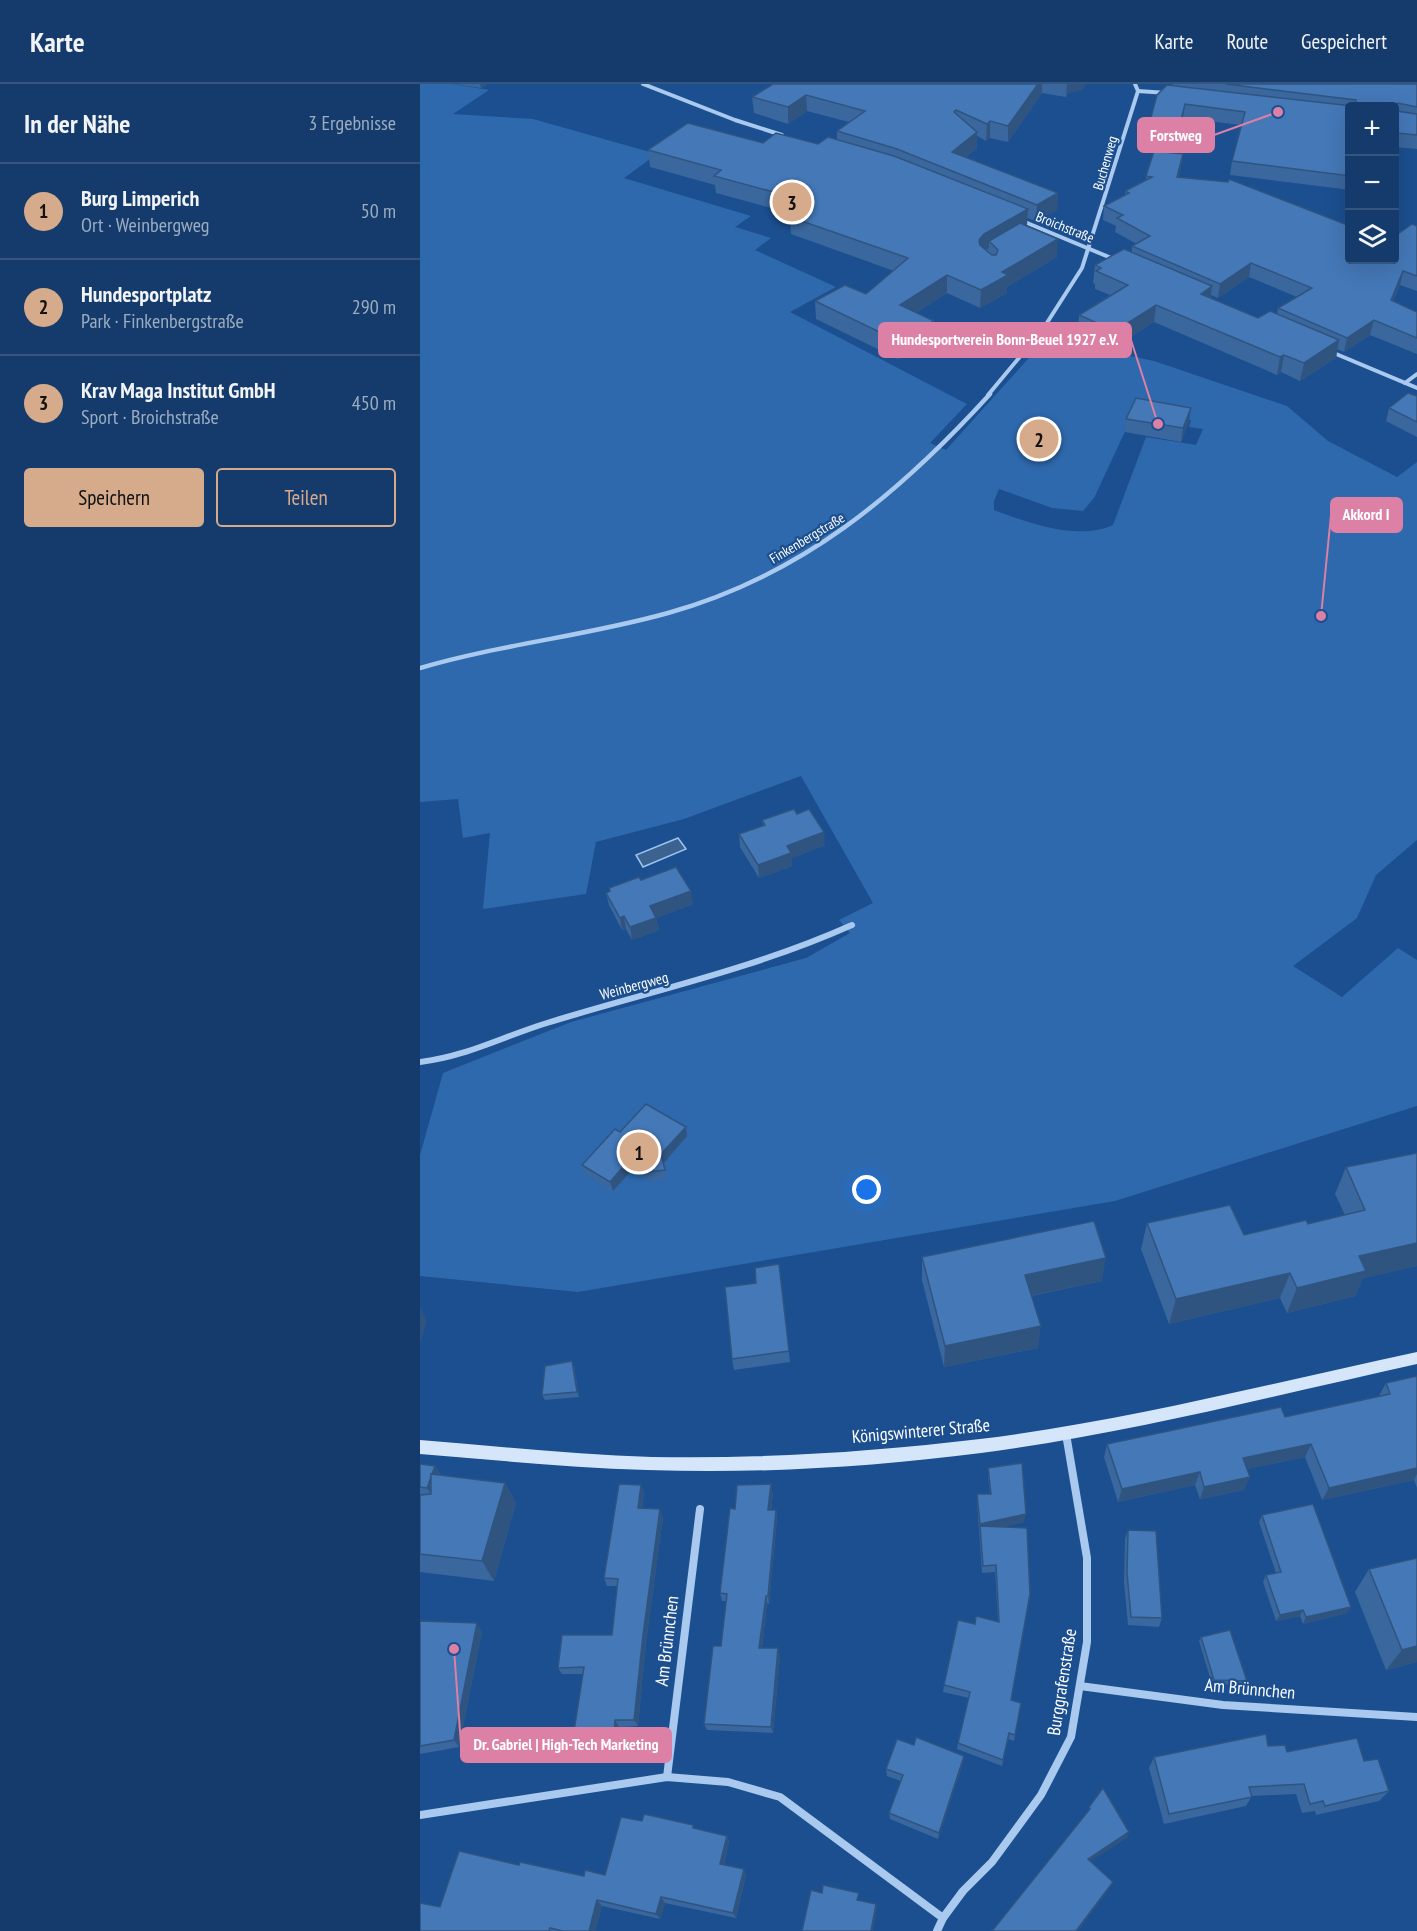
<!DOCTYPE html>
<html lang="de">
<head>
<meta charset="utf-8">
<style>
	:root { --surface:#143b6b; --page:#1d4271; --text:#f1f3f6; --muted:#9dadc1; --line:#33557e; --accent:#d6ab8b }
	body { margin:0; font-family:"PT Sans Narrow",sans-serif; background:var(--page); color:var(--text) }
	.controls { position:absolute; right:18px; top:18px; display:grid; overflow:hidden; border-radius:6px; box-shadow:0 6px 24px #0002 }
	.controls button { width:54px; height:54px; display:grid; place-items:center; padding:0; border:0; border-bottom:2px solid var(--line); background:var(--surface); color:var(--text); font:30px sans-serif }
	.you { position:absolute; left:447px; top:1106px; width:21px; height:21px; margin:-15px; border:4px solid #fff; border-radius:50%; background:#1a73e8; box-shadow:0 0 0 9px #1a73e833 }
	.badge { display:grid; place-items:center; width:39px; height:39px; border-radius:50%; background:var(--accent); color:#111; font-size:20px; font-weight:700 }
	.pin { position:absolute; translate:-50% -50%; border:3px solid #fff; box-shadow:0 2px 6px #0006 }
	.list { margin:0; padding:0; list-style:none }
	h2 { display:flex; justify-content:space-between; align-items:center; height:78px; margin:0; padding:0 24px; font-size:26px }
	h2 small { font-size:20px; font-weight:400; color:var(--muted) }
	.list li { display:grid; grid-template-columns:39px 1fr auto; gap:18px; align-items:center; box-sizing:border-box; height:96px; padding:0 24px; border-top:2px solid var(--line) }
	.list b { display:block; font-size:22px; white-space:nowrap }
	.list p { margin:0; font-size:20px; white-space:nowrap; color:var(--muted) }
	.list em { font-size:20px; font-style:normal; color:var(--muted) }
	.actions { display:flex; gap:12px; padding:18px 24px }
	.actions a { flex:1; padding:14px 0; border:2px solid var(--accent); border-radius:6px; text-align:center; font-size:21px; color:var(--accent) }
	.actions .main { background:var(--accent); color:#111 }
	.icon { flex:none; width:33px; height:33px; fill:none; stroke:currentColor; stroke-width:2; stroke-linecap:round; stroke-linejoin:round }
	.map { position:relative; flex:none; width:997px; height:1847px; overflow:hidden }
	header { display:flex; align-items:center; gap:36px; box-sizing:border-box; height:84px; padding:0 30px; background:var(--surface); border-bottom:2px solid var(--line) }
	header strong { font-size:28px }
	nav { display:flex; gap:33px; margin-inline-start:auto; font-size:21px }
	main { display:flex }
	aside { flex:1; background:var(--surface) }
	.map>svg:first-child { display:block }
	.green { fill:#2e69ad; fill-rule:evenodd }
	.water { fill:#3c6290; stroke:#9cc4f0; stroke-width:1.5 }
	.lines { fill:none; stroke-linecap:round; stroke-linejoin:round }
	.minor-far3 { stroke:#a9c9ee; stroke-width:4 }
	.minor-far2 { stroke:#a9c9ee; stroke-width:4.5 }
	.minor-far1 { stroke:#a9c9ee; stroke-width:6 }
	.minor { stroke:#a9c9ee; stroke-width:8 }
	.secondary { fill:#d6e6fa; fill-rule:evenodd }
	.wall { fill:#3a679d; fill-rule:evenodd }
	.shaded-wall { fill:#305480 }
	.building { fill:#4478b7; stroke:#305480; stroke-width:1.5 }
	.labels { text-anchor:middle; stroke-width:4.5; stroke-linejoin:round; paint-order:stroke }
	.far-street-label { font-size:14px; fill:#fff; stroke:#1b4f8f }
	.street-label { font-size:15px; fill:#fff; stroke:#1b4f8f }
	.near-street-label { font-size:18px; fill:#fff; stroke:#1b4f8f }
	.leader { fill:none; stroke:#dd80a5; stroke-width:2 }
	.callout-dot { fill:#dd80a5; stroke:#1b4f8f; stroke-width:2 }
	.callout { fill:#dd80a5; stroke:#dd80a5; stroke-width:2 }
	.callout-label { font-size:16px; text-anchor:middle; font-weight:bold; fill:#fff }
</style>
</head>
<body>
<header>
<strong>Karte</strong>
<nav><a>Karte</a><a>Route</a><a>Gespeichert</a></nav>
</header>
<main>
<aside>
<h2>In der Nähe<small>3 Ergebnisse</small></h2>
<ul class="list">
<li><span class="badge">1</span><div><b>Burg Limperich</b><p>Ort · Weinbergweg</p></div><em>50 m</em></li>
<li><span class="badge">2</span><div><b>Hundesportplatz</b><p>Park · Finkenbergstraße</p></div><em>290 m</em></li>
<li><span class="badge">3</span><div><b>Krav Maga Institut GmbH</b><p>Sport · Broichstraße</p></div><em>450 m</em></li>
</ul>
<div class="actions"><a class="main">Speichern</a><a>Teilen</a></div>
</aside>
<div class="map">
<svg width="997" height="1847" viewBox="0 0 997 1847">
	<rect width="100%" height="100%" fill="#1b4f8f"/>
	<path class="green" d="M0,0H33L69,6L33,30L113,35L237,70L204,94L331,132L315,143L351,154L335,166L416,203L370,228L547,320L510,359L526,366L635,245L691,268L734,277L867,322L908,357L977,393L997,378V756L956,791L937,834L873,882L922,913L978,864L997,876V1022L695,1117L158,1208L0,1192V1071L23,989L151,938L386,874L430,849L419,836L453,819L381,692L264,735L176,758L166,810L63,825L70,749L43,754L38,715L0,718ZM715,326L771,336L769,343L783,345L776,361L726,353L693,441C658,457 608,439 574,426V417L579,405L632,424L663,427L674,414Z"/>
	<path class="water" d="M258,754L266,765L223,783L216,771Z"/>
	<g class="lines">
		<g class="minor-far3">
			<path d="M223,0L315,36L362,51"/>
			<path d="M718,7L747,9"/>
			<path d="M600,136L696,176"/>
			<path d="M909,267L997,304"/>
			<path d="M985,299L997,290"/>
			<path d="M568,311L623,245L662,184L718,7L715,0"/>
		</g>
		<path class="minor-far2" d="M0,584C82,560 166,552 248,529C381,492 479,410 570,310"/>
		<path class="minor-far1" d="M0,978C45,973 84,952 127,939C231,907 331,886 432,841"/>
		<g class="minor">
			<path d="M660,1602L803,1621L997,1633"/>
			<path d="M247,1693L280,1425"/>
			<path d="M0,1731L247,1693L308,1698L360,1713L523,1834"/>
			<path d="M517,1847L523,1834L543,1807L572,1778L621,1711L651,1653L667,1558V1474L646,1350"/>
		</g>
		<path class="secondary" d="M997,1268V1280C852,1312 708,1350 561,1369C451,1383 338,1390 227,1386C151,1384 76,1376 0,1370V1356C77,1362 155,1371 232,1373C341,1375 452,1368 560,1355C708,1337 852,1299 997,1268Z"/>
	</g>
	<g class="wall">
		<path d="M34,0H67L61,4Z"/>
		<path d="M353,0H666L663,5L648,9L646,13L622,9L588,58L570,54L566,57L557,52V64L546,73L638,109L637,126L616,137L607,134V142L637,173L587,203V209L560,224L527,209L496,229L514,255L478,275L396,235L395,217L446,210L474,187L371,150L370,133L373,130L296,109L295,101L230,83L228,66L343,59L398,60L417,55V47L429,38L387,27L368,40L334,29L332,13Z"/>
		<path d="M753,0H997V65L975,63L930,22V106L810,91L812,77L821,41L763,34L755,68L725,66L726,52Z"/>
		<path d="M763,70L759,93L930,176L997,142V207L980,201L973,217L997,228V270L950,251L924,268L917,265L916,274L880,297L861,288L857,291L734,238L693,264L658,248L659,231L690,211L675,205V200L673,199L675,181L712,168V162L717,160L695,148L696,142L683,136L684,122L705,111V107L726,96V92ZM829,193L877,213L858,224L857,230L838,234L791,214V211L798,214Z"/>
		<path d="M997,312V353L966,337L969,324Z"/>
		<path d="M706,335L769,337L761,358L705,348Z"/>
		<path d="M377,730L405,761L372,774V782L339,794L320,763L319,750L343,742L342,736Z"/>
		<path d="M221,796L273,820L236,834L239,846L212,856L206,845L202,846L189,821L186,809L189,807V804Z"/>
		<path d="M266,1043L267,1052L243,1080L247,1095L231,1097L212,1086L193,1107L165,1090L162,1081L200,1048Z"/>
		<path d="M997,1069V1182L943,1194L935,1212L867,1229L860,1214L749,1240L721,1165L727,1139L824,1151L888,1140L925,1131L915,1110L926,1083Z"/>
		<path d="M502,1173L682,1197L611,1212L618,1264L524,1283L502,1196Z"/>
		<path d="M359,1180L370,1278L314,1286L312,1275Z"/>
		<path d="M154,1282L159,1313L125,1316L122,1311Z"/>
		<path d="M997,1292V1404L994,1396L902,1416L885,1373L827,1385L824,1406L780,1415L775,1401L698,1418L684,1373L687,1360L865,1333L959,1312L966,1299Z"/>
		<path d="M0,1380L15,1382L21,1391L85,1399L96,1419L74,1497L0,1488Z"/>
		<path d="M568,1384L604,1438L583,1443L591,1616L601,1619L594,1657L588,1655L582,1682L537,1665L538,1659L549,1614L523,1608L524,1601L555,1540L578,1537L575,1488L562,1489L557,1418V1410H570L568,1392Z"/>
		<path d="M221,1401L224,1409L222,1424L243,1433L226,1558L218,1642L199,1643L197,1666H156L152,1660L163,1590H142L138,1584L192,1551L197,1502H187L184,1494Z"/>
		<path d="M353,1409L351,1426H356L357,1434L349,1520L347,1519L342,1564H358L360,1572L353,1649L287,1646L284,1640L301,1562L306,1517H302L300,1509L315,1425Z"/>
		<path d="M842,1431L927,1529L883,1540L880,1532L856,1537L843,1498L846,1491L856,1489L839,1438Z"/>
		<path d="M708,1446L742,1534L739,1543L708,1541L704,1498L705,1455Z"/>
		<path d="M997,1474V1578L966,1586L935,1508L949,1485Z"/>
		<path d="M0,1537L62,1547L39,1663L0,1670Z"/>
		<path d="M781,1553L827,1597L825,1601L792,1600L779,1557Z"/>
		<path d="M494,1661L544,1672L543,1679L518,1755L470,1735L469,1729L481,1697L467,1692L466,1685Z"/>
		<path d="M848,1662L867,1668L944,1677L969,1707L959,1717L896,1731L895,1727L882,1729L876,1710L832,1712L826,1722L744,1740L729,1684L734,1673Z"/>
		<path d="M222,1737L276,1745L307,1752L309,1758L304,1781L326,1791L316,1834L245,1819L240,1835L182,1822L175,1847H0L20,1823L99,1781L164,1792L185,1791Z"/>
	</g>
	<g class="shaded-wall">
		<path d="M60,0H67L61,4Z"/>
		<path d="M618,0H622V9L588,58V42Z"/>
		<path d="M647,0H666L663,5L648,9L646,13Z"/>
		<path d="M386,11L387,27L368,40V23Z"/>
		<path d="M765,20L763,34L755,68L756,55Z"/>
		<path d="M570,37V54L566,57L567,40Z"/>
		<path d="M557,48V64L532,84V68Z"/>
		<path d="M763,70L761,84L755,107L757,93Z"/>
		<path d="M638,109L637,126L616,137L617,121Z"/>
		<path d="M608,125L607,142L569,157V164L564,167L559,173V156L564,150Z"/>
		<path d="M638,155L637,173L587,203V209L560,224L561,206L582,188Z"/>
		<path d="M831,179L829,193L798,214L800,200Z"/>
		<path d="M983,187L980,201L967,231L971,216Z"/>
		<path d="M527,191V209L480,239V221Z"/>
		<path d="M792,202L790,220L781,210Z"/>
		<path d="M736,221L734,238L693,264L695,247Z"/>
		<path d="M954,236L950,251L924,268L927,254Z"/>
		<path d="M514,237V255L478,275V257Z"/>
		<path d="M919,256L916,274L880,297L884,279Z"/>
		<path d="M864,271L861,288L857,291L860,273Z"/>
		<path d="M771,324L769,337L761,358L763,344Z"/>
		<path d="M404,748L405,761L372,774V782L339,794L338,781L367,762Z"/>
		<path d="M271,807L273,820L236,834L239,846L212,856L210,843L230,822Z"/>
		<path d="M204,832L206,845L202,846L200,834Z"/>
		<path d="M266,1043L267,1052L243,1080L241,1070Z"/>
		<path d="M209,1076L212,1086L193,1107L190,1098Z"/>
		<path d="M997,1159V1182L943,1194L935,1212L867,1229L877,1204L939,1172Z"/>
		<path d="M686,1174L682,1197L603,1213L605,1191Z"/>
		<path d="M870,1189L860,1214L749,1240L756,1215Z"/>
		<path d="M0,1223L7,1237L0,1259Z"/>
		<path d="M621,1242L618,1264L524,1283L525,1262Z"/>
		<path d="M152,1277L154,1282L159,1313L157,1308Z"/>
		<path d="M891,1360L885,1373L818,1387L823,1374Z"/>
		<path d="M15,1382L27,1401L19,1423L7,1404Z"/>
		<path d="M997,1384V1390L994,1396L902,1416L909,1404Z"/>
		<path d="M780,1388L775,1401L698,1418L702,1405Z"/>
		<path d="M830,1393L824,1406L780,1415L784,1403Z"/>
		<path d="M85,1399L96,1419L74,1497L62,1477Z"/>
		<path d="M351,1400L353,1409L350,1435L348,1426Z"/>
		<path d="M221,1401L224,1409L221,1432L218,1424Z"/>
		<path d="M240,1425L243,1433L226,1558L218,1642L214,1636L223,1551Z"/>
		<path d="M356,1426L357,1434L349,1520L348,1512Z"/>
		<path d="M606,1430L604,1438L560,1448V1442L559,1448L560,1440Z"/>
		<path d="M346,1512L347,1519L341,1571L339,1564Z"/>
		<path d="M931,1523L927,1529L883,1540L886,1533Z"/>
		<path d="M883,1526L880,1532L856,1537L860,1531Z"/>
		<path d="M57,1539L62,1547L39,1663L34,1656Z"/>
		<path d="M997,1562V1578L966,1586L982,1566Z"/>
		<path d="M358,1564L360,1572L353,1649L351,1643Z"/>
		<path d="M195,1636L199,1643L197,1666L193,1660Z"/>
		<path d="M544,1672L543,1679L518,1755L519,1749Z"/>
		<path d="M709,1748L707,1754L666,1780L668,1775Z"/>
		<path d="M307,1752L309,1758L303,1786L300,1780Z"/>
		<path d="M324,1785L326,1791L316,1834L313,1829Z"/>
		<path d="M693,1798L690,1804L658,1847H656Z"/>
		<path d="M241,1813L245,1819L240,1835L236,1830Z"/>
		<path d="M177,1816L182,1822L175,1847H169Z"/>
		<path d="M456,1820L457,1825L453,1847H451Z"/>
	</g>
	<g class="building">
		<path d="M353,0H618L588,42L570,37L567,40L536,26L534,28L557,48L532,68L638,109L617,121L477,65L417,47L445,27L386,11L368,23L332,13Z"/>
		<path d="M806,0H997V23L978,19L974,22H930V92L812,77L825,28L765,20L756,55L726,52L737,11L747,1L932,22L936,20V16Z"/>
		<path d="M975,25L976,27L997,30V51L977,49L975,62Z"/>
		<path d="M268,39L343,59L356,49L398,60L408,53L474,72L608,125L564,150L559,156L560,161L572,171H576L578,166L569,157L600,139L638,155L582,188L588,191L561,206L527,191L480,221L514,237L478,257L395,217L425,201L446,210L488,174L370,133L391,118L294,92L301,86L228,66Z"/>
		<path d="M734,67L763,70L757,93L808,98L809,95L930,142V176H975V152L992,140L997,142V192L983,187L971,216L997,228V254L954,236L927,254L858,224L892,204L831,179L800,200L712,162L730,152L697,134L703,131L684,122L709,109L705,107L732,93L726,92Z"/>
		<path d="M704,165L792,202L781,210L838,234L850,227L919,256L884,279L864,271L860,273L736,221L695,247L659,231L708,201L676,187L681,184L675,181Z"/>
		<path d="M988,309L997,312V338L969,324Z"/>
		<path d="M716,314L771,324L763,344L706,335Z"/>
		<path d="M374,725L377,730L389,725L404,748L367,762L371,769L338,781L319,750L345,741L342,736Z"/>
		<path d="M256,783L271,807L230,822L236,834L210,843L204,832L200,834L186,809L190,807L189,804L219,793L221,796Z"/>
		<path d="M226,1020L266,1043L241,1070L245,1086L228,1088L209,1076L190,1098L162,1081L195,1045L200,1048Z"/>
		<path d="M997,1069V1159L939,1172L946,1187L877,1204L870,1189L756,1215L727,1139L810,1121L824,1151L886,1136L888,1140L945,1126L926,1083Z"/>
		<path d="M674,1137L686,1174L605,1191L621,1242L525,1262L502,1173Z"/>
		<path d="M359,1180L369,1267L312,1275L305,1203L336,1199L335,1184Z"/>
		<path d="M152,1277L157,1308L122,1311L125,1282Z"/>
		<path d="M997,1292V1384L909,1404L891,1360L823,1374L830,1393L784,1403L780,1388L702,1405L687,1360L861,1323L865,1333L970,1310L966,1299Z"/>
		<path d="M602,1379L606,1430L560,1440L557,1410H571L568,1384Z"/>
		<path d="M0,1380L15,1382L12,1390H11V1393L7,1404L0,1403Z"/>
		<path d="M11,1390L85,1399L62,1477L0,1470V1411L11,1410Z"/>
		<path d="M199,1400L221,1401L218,1424L240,1425L223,1551L214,1636H195L193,1660H152L164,1583L138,1584L142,1551H192L198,1495L184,1494Z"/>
		<path d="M351,1400L348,1426H356L348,1512H346L339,1564H358L351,1643L284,1640L293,1562H301L307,1510L300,1509L310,1424L315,1425L317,1401Z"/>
		<path d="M893,1420L931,1523L886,1533L883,1526L860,1531L846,1491L861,1488L842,1431Z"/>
		<path d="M560,1442L607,1444L610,1510L591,1616L601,1619L595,1651L589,1649L583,1676L538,1659L550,1608L524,1601L538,1536L555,1540L556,1532L579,1538L576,1481L563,1482Z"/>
		<path d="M708,1446L736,1447L742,1534L711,1533L707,1489Z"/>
		<path d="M997,1474V1562L982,1566L949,1485Z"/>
		<path d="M0,1537L57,1539L34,1656L0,1662Z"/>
		<path d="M810,1546L827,1597L794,1596L781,1553Z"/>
		<path d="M846,1650L848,1662L865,1661L867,1668L937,1654L944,1677L958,1675L969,1707L905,1722L903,1717L890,1720L884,1700L829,1703L832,1713L749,1730L734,1673Z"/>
		<path d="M496,1653L544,1672L519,1749L469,1729L483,1691L466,1685L477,1655L494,1661Z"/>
		<path d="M683,1704L709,1748L668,1775L693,1798L656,1847H572L670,1725L669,1723Z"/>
		<path d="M224,1730L273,1741V1744L307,1752L300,1780L324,1785L313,1829L241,1813L236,1830L177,1816L169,1847H143L130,1844L129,1847H0V1819L20,1823L39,1767L99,1781L100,1778L164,1792L165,1786L185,1791L201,1733L222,1737Z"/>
		<path d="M403,1801L439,1809L437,1816L456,1820L451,1847H382L391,1806L402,1809Z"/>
	</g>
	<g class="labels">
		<g class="far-street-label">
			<text transform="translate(685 79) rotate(-74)" y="5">Buchenweg</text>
			<text transform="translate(645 143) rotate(22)" y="5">Broichstraße</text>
			<text transform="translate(387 454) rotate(-31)" y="5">Finkenbergstraße</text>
		</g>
		<g class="street-label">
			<text transform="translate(214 902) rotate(-15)" y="5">Weinbergweg</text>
		</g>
		<g class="near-street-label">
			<text transform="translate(501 1347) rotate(-5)" y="6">Königswinterer Straße</text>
			<text transform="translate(247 1557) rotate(-83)" y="6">Am Brünnchen</text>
			<text transform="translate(642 1598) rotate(-81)" y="6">Burggrafenstraße</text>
			<text transform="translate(830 1605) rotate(5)" y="6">Am Brünnchen</text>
		</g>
	</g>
	<path class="leader" d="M858 28L794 51M738 340L711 256M901 532L911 431M34 1565L41 1661"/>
	<g class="callout-dot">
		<circle cx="858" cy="28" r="6"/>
		<circle cx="738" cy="340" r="6"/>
		<circle cx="901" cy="532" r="6"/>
		<circle cx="34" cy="1565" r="6"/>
	</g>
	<g class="callout">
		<rect x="718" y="34" width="76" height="34" rx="6"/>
		<rect x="459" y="239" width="252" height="34" rx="6"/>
		<rect x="911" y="414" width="71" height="34" rx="6"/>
		<rect x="41" y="1644" width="210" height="34" rx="6"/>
	</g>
	<g class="callout-label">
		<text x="756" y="57">Forstweg</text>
		<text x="585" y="261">Hundesportverein Bonn-Beuel 1927 e.V.</text>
		<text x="946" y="436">Akkord I</text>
		<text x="146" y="1666">Dr. Gabriel | High-Tech Marketing</text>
	</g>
</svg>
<div class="controls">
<button>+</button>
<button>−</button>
<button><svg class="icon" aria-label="layers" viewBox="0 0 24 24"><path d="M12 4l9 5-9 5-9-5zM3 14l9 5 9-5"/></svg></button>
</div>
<div class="you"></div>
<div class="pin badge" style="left:219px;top:1068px">1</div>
<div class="pin badge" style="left:619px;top:355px">2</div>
<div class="pin badge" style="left:372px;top:118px">3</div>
</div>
</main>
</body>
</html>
